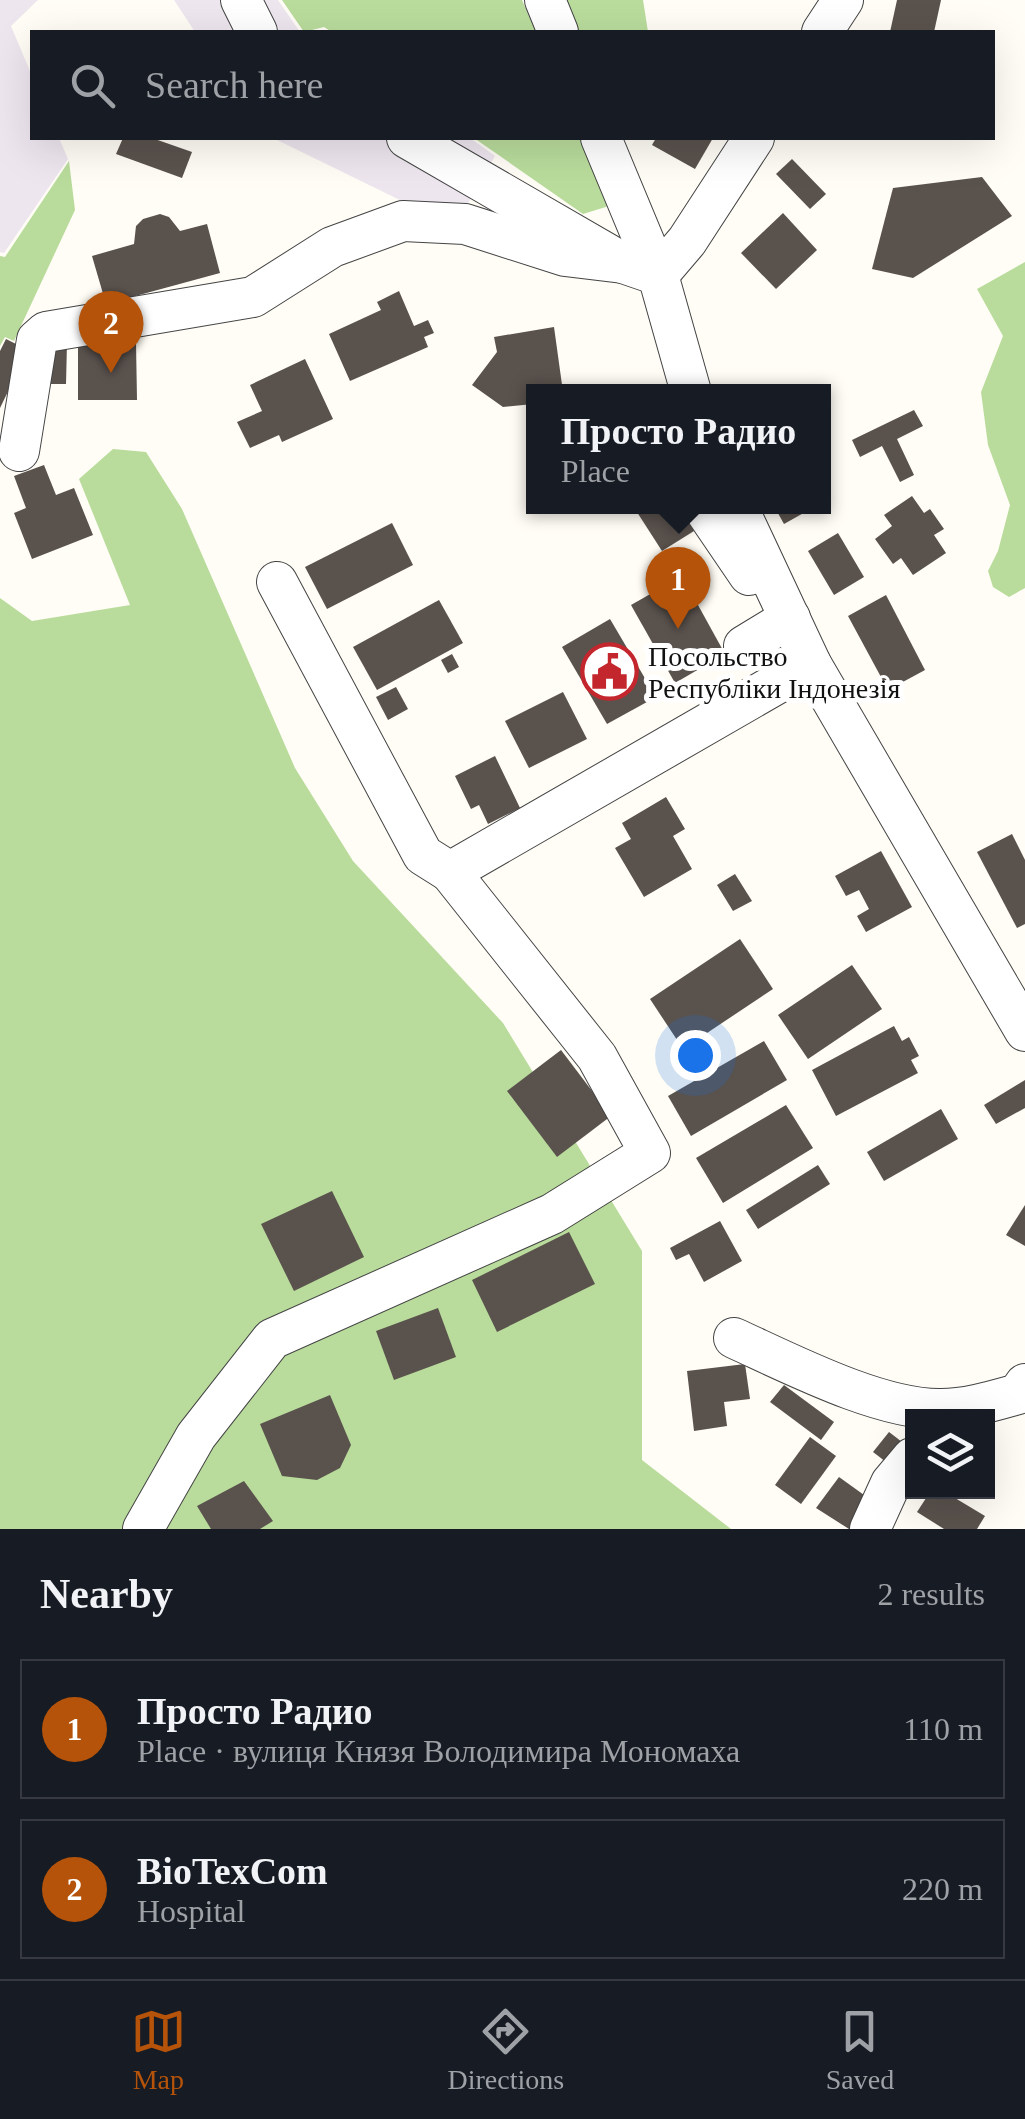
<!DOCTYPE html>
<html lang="en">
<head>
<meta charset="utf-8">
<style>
	:root { --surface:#171b24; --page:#242831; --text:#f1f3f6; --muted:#9ea1a6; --line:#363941; --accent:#b45309 }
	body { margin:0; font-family:"Times New Roman",serif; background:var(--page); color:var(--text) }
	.controls { position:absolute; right:30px; bottom:30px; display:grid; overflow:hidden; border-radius:0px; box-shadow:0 10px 40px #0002 }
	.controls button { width:90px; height:90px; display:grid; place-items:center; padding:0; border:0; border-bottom:2px solid var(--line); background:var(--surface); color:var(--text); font:50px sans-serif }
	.you { position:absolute; left:695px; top:1055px; width:35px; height:35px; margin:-25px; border:8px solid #fff; border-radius:50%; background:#1a73e8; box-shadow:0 0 0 15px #1a73e833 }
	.badge { display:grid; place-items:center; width:65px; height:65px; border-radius:50%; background:var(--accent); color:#fff; font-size:32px; font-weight:700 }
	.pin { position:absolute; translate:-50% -82px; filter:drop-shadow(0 2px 5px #0008) }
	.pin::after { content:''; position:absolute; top:52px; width:35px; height:30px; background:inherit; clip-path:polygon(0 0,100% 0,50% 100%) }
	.popup { position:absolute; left:526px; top:384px; width:305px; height:130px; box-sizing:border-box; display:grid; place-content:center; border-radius:0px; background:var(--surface); filter:drop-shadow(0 2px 8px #0005); font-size:32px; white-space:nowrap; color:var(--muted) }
	.popup b { font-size:38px; color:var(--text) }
	.popup::after { content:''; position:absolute; left:50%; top:100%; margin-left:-20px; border:20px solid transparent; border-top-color:var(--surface) }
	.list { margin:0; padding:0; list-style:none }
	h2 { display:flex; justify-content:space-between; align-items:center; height:130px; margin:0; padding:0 40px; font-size:42px }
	h2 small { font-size:32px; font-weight:400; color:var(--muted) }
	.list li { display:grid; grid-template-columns:65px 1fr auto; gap:30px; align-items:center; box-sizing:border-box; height:140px; margin:0 20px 20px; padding:0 20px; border:2px solid var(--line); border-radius:0px }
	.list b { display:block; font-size:38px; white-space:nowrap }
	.list p { margin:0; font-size:32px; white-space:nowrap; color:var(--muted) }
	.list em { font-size:32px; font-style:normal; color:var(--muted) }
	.icon { flex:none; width:55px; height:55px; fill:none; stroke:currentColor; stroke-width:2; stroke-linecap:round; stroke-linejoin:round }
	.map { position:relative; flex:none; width:1025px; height:1529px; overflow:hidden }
	.search { position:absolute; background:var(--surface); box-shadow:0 10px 40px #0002; left:30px; right:30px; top:30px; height:110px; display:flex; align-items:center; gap:25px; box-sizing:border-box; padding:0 35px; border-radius:0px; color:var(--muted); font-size:38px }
	.sheet { height:450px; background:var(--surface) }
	nav { display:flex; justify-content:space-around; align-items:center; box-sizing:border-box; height:140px; border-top:2px solid var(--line); background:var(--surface); font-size:28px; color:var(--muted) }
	nav a { display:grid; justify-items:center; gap:5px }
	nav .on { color:var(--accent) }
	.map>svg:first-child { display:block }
	.industrial { fill:#eee6ef }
	.forest { fill:#b9dc9c }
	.building { fill:#5a524d }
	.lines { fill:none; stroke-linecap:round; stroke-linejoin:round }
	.minor-casing { stroke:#444; stroke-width:42 }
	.minor { stroke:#fff; stroke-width:40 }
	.labels { text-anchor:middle; stroke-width:10; stroke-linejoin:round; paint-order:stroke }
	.poi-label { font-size:28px; fill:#111; stroke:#fff; text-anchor:start }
</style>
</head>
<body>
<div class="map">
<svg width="1025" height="1529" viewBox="0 0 1025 1529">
	<rect width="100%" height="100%" fill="#fffdf5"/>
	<g class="industrial">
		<path d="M0,0H38L11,26L32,76V138H59L68,159L4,253L0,252Z"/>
		<path d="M174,0H278L300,32H195Z"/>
		<path d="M273,138H470L495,156L464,210L408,204Z"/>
	</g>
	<g class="forest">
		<path d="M282,0H522L536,32H332L324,27L304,32Z"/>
		<path d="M564,0H643L648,32H579Z"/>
		<path d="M474,138H580L609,206L583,214Z"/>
		<path d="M69,161L75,210L14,341L5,337L0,346V256L5,257Z"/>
		<path d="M1025,262V588L1009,597L993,587L988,571L998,551L1010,505L988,445L981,392L1003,336L977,289Z"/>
		<path d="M113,449L146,452L182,509L295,768L353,861L503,1023L642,1251V1460L731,1529H0V598L32,621L130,605L79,479Z"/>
	</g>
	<g class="building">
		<path d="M897,0H941L934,32H890Z"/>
		<path d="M123,138H152L192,152L182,178L116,154Z"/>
		<path d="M656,138H713L695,169L652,145Z"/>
		<path d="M792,159L826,194L810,209L776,174Z"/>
		<path d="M982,177L1012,216L913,278L872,269L893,188Z"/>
		<path d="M783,213L817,250L776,289L741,253Z"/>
		<path d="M160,214L169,217L180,231L207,224L220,273L106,304L92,256L134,244L136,226L143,219Z"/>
		<path d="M399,291L414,326L428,320L434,333L424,337L428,347L350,381L329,334L381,310L377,302Z"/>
		<path d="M554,327L563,392H533V404L503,407L472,385L497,352L494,337Z"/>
		<path d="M6,339L28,350L0,408V351Z"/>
		<path d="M43,342L67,343L66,384H42Z"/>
		<path d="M78,343H136L137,400H78Z"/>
		<path d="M305,359L333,419L282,442L279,435L250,448L237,422L262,411L250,385Z"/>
		<path d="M914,410L923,426L897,439L914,475L900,482L882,446L860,457L852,440Z"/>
		<path d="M44,465L56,495L74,488L93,535L32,559L14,513L26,508L14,476Z"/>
		<path d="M912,496L924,513L930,509L944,529L934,535L946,553L913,575L901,558L893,564L875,539L892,526L884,515Z"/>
		<path d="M640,506H679L694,531L662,551L635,509Z"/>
		<path d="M774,506H816L784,524Z"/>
		<path d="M392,523L413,565L327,609L305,567Z"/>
		<path d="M838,533L864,577L834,595L808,551Z"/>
		<path d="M682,576L725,654L675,683L631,605Z"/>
		<path d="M886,595L925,670L888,690L848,616Z"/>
		<path d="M439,600L463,643L377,690L353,647Z"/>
		<path d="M610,619L656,697L607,724L562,647Z"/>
		<path d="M452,654L459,667L448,673L441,660Z"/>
		<path d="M396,687L408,709L388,720L376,697Z"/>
		<path d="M563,692L587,739L529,768L505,721Z"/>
		<path d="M495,756L520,808L488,824L479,805L471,809L455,776Z"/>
		<path d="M666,797L685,829L673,836L692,869L644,897L615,848L631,839L622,823Z"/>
		<path d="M1012,834L1025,860V924L1017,928L977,852Z"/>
		<path d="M881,851L912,907L866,932L857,916L869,909L859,890L846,896L835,876Z"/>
		<path d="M735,874L752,901L733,911L717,885Z"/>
		<path d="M740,939L773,989L683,1049L650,999Z"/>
		<path d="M852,965L882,1009L808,1059L778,1015Z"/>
		<path d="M894,1026L902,1041L909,1037L919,1056L911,1060L918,1073L836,1116L812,1070Z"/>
		<path d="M764,1041L787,1080L691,1136L668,1096Z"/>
		<path d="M561,1050L611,1116L557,1157L507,1091Z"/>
		<path d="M1025,1080V1108L996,1124L984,1105Z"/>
		<path d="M786,1105L813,1148L723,1203L696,1158Z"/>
		<path d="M941,1109L958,1139L884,1181L867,1152Z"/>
		<path d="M818,1165L830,1184L758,1229L746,1210Z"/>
		<path d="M332,1191L364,1257L294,1291L261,1224Z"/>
		<path d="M1025,1205V1246L1006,1235Z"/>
		<path d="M720,1221L742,1261L704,1282L689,1254L676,1260L670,1248Z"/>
		<path d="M569,1232L595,1284L497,1332L472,1280Z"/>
		<path d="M438,1308L456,1357L394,1380L376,1331Z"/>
		<path d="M745,1364L750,1399L724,1402L727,1426L694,1431L687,1371Z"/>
		<path d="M784,1385L834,1422L821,1440L770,1402Z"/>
		<path d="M330,1395L351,1445L340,1468L317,1480L282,1476L260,1424Z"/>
		<path d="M889,1432L906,1445L890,1465L873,1452Z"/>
		<path d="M810,1437L836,1456L801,1504L775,1485Z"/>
		<path d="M839,1477L871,1500L849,1529L816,1508Z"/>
		<path d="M244,1481L273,1521L260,1529H211L197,1506Z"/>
		<path d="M930,1492H945L985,1516L977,1529H944L917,1512Z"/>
	</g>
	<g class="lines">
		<defs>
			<g id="minor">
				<path d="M241,0L257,32"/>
				<path d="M545,0L558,32"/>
				<path d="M822,32L843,0"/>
				<path d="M407,138L623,263L658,275"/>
				<path d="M601,138L658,275L691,392"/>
				<path d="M658,275L687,241L754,138"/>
				<path d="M19,451L37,340L46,332L253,297L332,247L403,221L465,224L565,256L623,263"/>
				<path d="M702,506L749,575"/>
				<path d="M737,506L811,664L1025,1031"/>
				<path d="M277,582L423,855L450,872L811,664"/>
				<path d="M744,646L790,618"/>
				<path d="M734,1338C791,1364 880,1410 941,1409C967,1409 993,1401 1018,1394L1025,1384"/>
				<path d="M143,1529L196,1436L272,1339L552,1214L650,1153L597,1057L450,872"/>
				<path d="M870,1529L891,1483L912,1458"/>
			</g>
		</defs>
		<use href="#minor" class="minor-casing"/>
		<use href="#minor" class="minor"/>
	</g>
	<defs>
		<symbol id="civic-ring" viewBox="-11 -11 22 22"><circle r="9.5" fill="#fff" stroke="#c4262e" stroke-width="1.5"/><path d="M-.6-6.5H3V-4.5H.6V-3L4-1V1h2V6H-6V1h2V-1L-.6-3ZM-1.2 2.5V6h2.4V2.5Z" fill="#c4262e"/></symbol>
	</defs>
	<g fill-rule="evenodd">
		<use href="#civic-ring" x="578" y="640" width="63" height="63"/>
	</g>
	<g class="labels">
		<g class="poi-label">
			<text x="648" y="666">Посольство<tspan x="648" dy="32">Республіки Індонезія</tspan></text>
		</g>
	</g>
</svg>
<div class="controls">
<button><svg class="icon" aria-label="layers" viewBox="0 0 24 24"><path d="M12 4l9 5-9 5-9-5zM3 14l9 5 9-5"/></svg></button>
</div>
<div class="you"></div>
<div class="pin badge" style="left:678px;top:629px">1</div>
<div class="popup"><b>Просто Радио</b>Place</div>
<div class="pin badge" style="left:111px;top:373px">2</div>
<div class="search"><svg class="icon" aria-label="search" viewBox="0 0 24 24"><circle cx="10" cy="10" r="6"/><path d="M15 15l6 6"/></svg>Search here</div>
</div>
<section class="sheet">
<h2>Nearby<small>2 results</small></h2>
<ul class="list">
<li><span class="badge">1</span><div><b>Просто Радио</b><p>Place · вулиця Князя Володимира Мономаха</p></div><em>110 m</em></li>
<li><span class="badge">2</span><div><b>BioTexCom</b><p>Hospital</p></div><em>220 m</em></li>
</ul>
</section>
<nav>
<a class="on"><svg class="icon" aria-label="map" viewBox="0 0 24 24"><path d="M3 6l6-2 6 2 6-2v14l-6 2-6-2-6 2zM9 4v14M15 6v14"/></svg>Map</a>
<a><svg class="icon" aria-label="directions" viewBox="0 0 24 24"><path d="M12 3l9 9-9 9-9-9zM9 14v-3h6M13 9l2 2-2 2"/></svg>Directions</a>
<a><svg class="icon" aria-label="saved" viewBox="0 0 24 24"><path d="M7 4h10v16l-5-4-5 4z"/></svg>Saved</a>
</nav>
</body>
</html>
